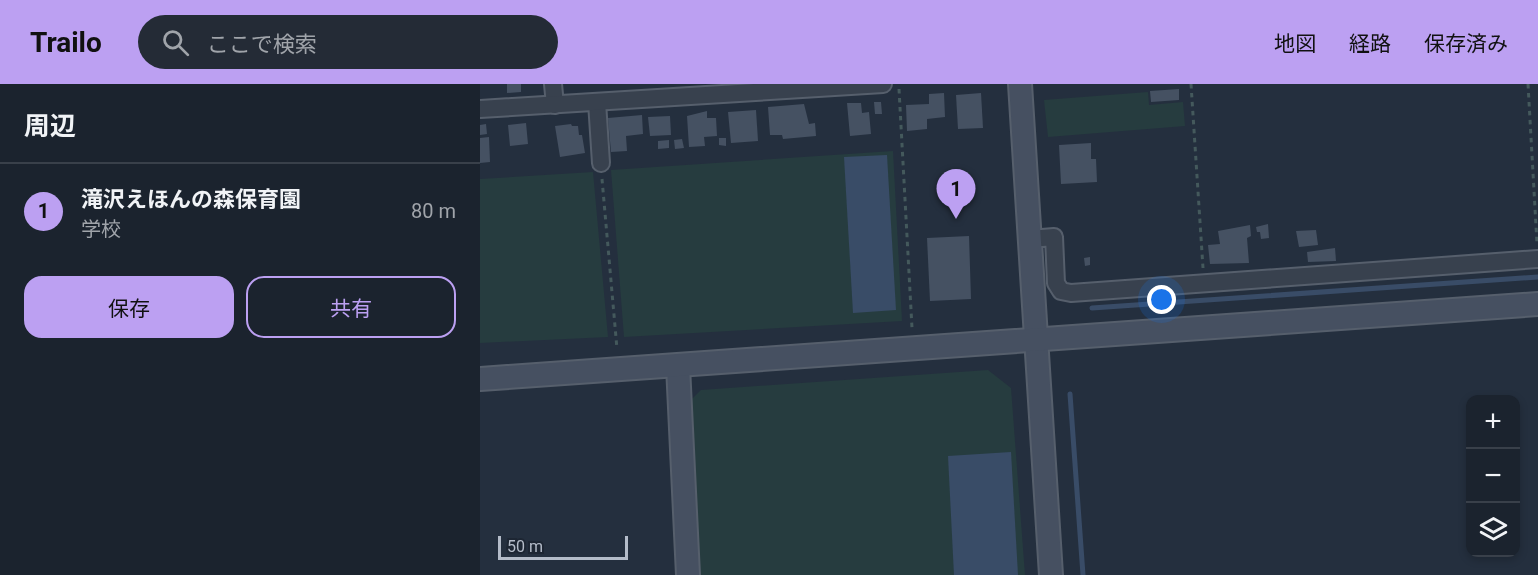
<!DOCTYPE html>
<html lang="ja">
<head>
<meta charset="utf-8">
<style>
	:root { --surface:#1b232e; --page:#242b36; --text:#f1f3f6; --muted:#a0a4aa; --line:#39404a; --accent:#bca0f2 }
	body { margin:0; font-family:Roboto,"Noto Sans JP",sans-serif; background:var(--page); color:var(--text) }
	.controls { position:absolute; right:18px; bottom:18px; display:grid; overflow:hidden; border-radius:12px; box-shadow:0 3px 9px #0003 }
	.controls button { width:54px; height:54px; display:grid; place-items:center; padding:0; border:0; border-bottom:2px solid var(--line); background:var(--surface); color:var(--text); font:30px sans-serif }
	.scale { position:absolute; left:18px; bottom:15px; width:130px; box-sizing:border-box; padding-left:6px; border:3px solid #b4bcc9; border-top:0; font-size:16px; line-height:21px; white-space:nowrap; color:#b4bcc9; -webkit-text-stroke:4px #1d2633; paint-order:stroke }
	.you { position:absolute; left:682px; top:216px; width:21px; height:21px; margin:-15px; border:4px solid #fff; border-radius:50%; background:#1a73e8; box-shadow:0 0 0 9px #1a73e833 }
	.badge { display:grid; place-items:center; width:39px; height:39px; border-radius:50%; background:var(--accent); color:#111; font-size:20px; font-weight:700 }
	.pin { position:absolute; translate:-50% -50px; filter:drop-shadow(0 2px 3px #0008) }
	.pin::after { content:''; position:absolute; top:32px; width:21px; height:18px; background:inherit; clip-path:polygon(0 0,100% 0,50% 100%) }
	.list { margin:0; padding:0; list-style:none }
	h2 { display:flex; justify-content:space-between; align-items:center; height:78px; margin:0; padding:0 24px; font-size:26px }
	h2 small { font-size:20px; font-weight:400; color:var(--muted) }
	.list li { display:grid; grid-template-columns:39px 1fr auto; gap:18px; align-items:center; box-sizing:border-box; height:96px; padding:0 24px; border-top:2px solid var(--line) }
	.list b { display:block; font-size:22px; white-space:nowrap }
	.list p { margin:0; font-size:20px; white-space:nowrap; color:var(--muted) }
	.list em { font-size:20px; font-style:normal; color:var(--muted) }
	.actions { display:flex; gap:12px; padding:18px 24px }
	.actions a { flex:1; padding:14px 0; border:2px solid var(--accent); border-radius:18px; text-align:center; font-size:21px; color:var(--accent) }
	.actions .main { background:var(--accent); color:#111 }
	.icon { flex:none; width:33px; height:33px; fill:none; stroke:currentColor; stroke-width:2; stroke-linecap:round; stroke-linejoin:round }
	.map { position:relative; flex:none; width:1058px; height:491px; overflow:hidden }
	header { display:flex; align-items:center; gap:36px; box-sizing:border-box; height:84px; padding:0 30px; background:var(--accent); color:#111 }
	header strong { font-size:28px }
	nav { display:flex; gap:33px; margin-inline-start:auto; font-size:21px }
	.search { width:420px; height:54px; background:var(--page); display:flex; align-items:center; gap:15px; box-sizing:border-box; padding:0 21px; border-radius:33px; color:var(--muted); font-size:22px }
	main { display:flex }
	aside { flex:1; background:var(--surface) }
	.map>svg:first-child { display:block }
	.green { fill:#263c3f }
	.water { fill:#394c67 }
	.lines { fill:none; stroke-linecap:round; stroke-linejoin:round }
	.stream { stroke:#394c67; stroke-width:5 }
	.building { fill:#455162 }
	.street-casing { stroke:#565f6c; stroke-width:20 }
	.secondary-casing { stroke:#565f6c; stroke-width:26 }
	.path { stroke:#44595c; stroke-width:3; stroke-dasharray:4.5 4.5; stroke-linecap:butt }
	.street { stroke:#38414e; stroke-width:16 }
	.secondary { stroke:#465061; stroke-width:22 }
</style>
</head>
<body>
<header>
<strong>Trailo</strong>
<div class="search"><svg class="icon" aria-label="search" viewBox="0 0 24 24"><circle cx="10" cy="10" r="6"/><path d="M15 15l6 6"/></svg>ここで検索</div>
<nav><a>地図</a><a>経路</a><a>保存済み</a></nav>
</header>
<main>
<aside>
<h2>周辺<small></small></h2>
<ul class="list">
<li><span class="badge">1</span><div><b>滝沢えほんの森保育園</b><p>学校</p></div><em>80 m</em></li>
</ul>
<div class="actions"><a class="main">保存</a><a>共有</a></div>
</aside>
<div class="map">
<svg width="1058" height="491" viewBox="0 0 1058 491">
	<rect width="100%" height="100%" fill="#242f3e"/>
	<g class="green">
		<path d="M668,8L669,21L703,18L705,42L568,53L564,16Z"/>
		<path d="M413,67L422,237L144,253L131,86Z"/>
		<path d="M113,88L128,253L0,259V95Z"/>
		<path d="M508,286L531,304L545,491H220L210,317L221,306Z"/>
	</g>
	<g class="water">
		<path d="M407,71L416,226L373,229L364,73Z"/>
		<path d="M531,368L538,491H474L468,372Z"/>
	</g>
	<g class="lines">
		<g class="stream">
			<path d="M612,224L1058,193"/>
			<path d="M590,310L603,491"/>
		</g>
	</g>
	<g class="building">
		<path d="M27,0H41V8L27,9Z"/>
		<path d="M699,5V16L671,18L670,7Z"/>
		<path d="M464,9L465,33L447,35V45L427,47L426,21L449,20V10Z"/>
		<path d="M501,9L503,44L478,45L476,11Z"/>
		<path d="M394,18H401L402,30H395Z"/>
		<path d="M367,19H381L382,29L389,28L391,50L370,52Z"/>
		<path d="M324,20L329,40L335,39L336,52L303,55L302,51H290L288,23Z"/>
		<path d="M276,26L278,57L251,59L248,28Z"/>
		<path d="M227,27V34H236L237,52L224,53L225,62L209,63L207,32Z"/>
		<path d="M162,31L163,50L146,52L147,67L131,68L128,34Z"/>
		<path d="M190,32L191,51L170,52L168,33Z"/>
		<path d="M46,39L48,60L30,62L28,41Z"/>
		<path d="M6,40L7,50L0,51V41Z"/>
		<path d="M91,40L92,42H98L99,51H102L105,69L80,73L75,42Z"/>
		<path d="M9,53L10,78L0,79V54Z"/>
		<path d="M239,54H246V62L239,61Z"/>
		<path d="M202,55L204,64L195,65L194,56Z"/>
		<path d="M189,56V64L178,65V57Z"/>
		<path d="M611,59V75H616L617,98L581,100L579,61Z"/>
		<path d="M788,140L789,154L781,155L780,148H777L776,143Z"/>
		<path d="M770,141L771,152L767,154L769,179L730,180L728,161L740,160L738,147Z"/>
		<path d="M836,146L838,161L819,163L816,147Z"/>
		<path d="M489,152L491,215L450,217L447,154Z"/>
		<path d="M855,164L856,177L828,178L827,168Z"/>
		<path d="M610,173V181L605,182L604,174Z"/>
	</g>
	<g class="lines">
		<defs>
			<g id="street">
				<path d="M73,0L75,21"/>
				<path d="M117,18L121,79"/>
				<path d="M0,25L403,0"/>
				<path d="M550,155L574,153L576,199L581,207L591,209L1058,175"/>
			</g>
			<g id="secondary">
				<path d="M540,0L571,491"/>
				<path d="M198,282L208,491"/>
				<path d="M0,295L1058,220"/>
			</g>
		</defs>
		<use href="#street" class="street-casing"/>
		<use href="#secondary" class="secondary-casing"/>
		<g class="path">
			<path d="M711,0L723,184"/>
			<path d="M1048,0L1057,160"/>
			<path d="M419,5L432,244"/>
			<path d="M122,95L137,265"/>
		</g>
		<use href="#street" class="street"/>
		<use href="#secondary" class="secondary"/>
	</g>
</svg>
<div class="controls">
<button>+</button>
<button>−</button>
<button><svg class="icon" aria-label="layers" viewBox="0 0 24 24"><path d="M12 4l9 5-9 5-9-5zM3 14l9 5 9-5"/></svg></button>
</div>
<div class="scale">50 m</div>
<div class="you"></div>
<div class="pin badge" style="left:476px;top:135px">1</div>
</div>
</main>
</body>
</html>
